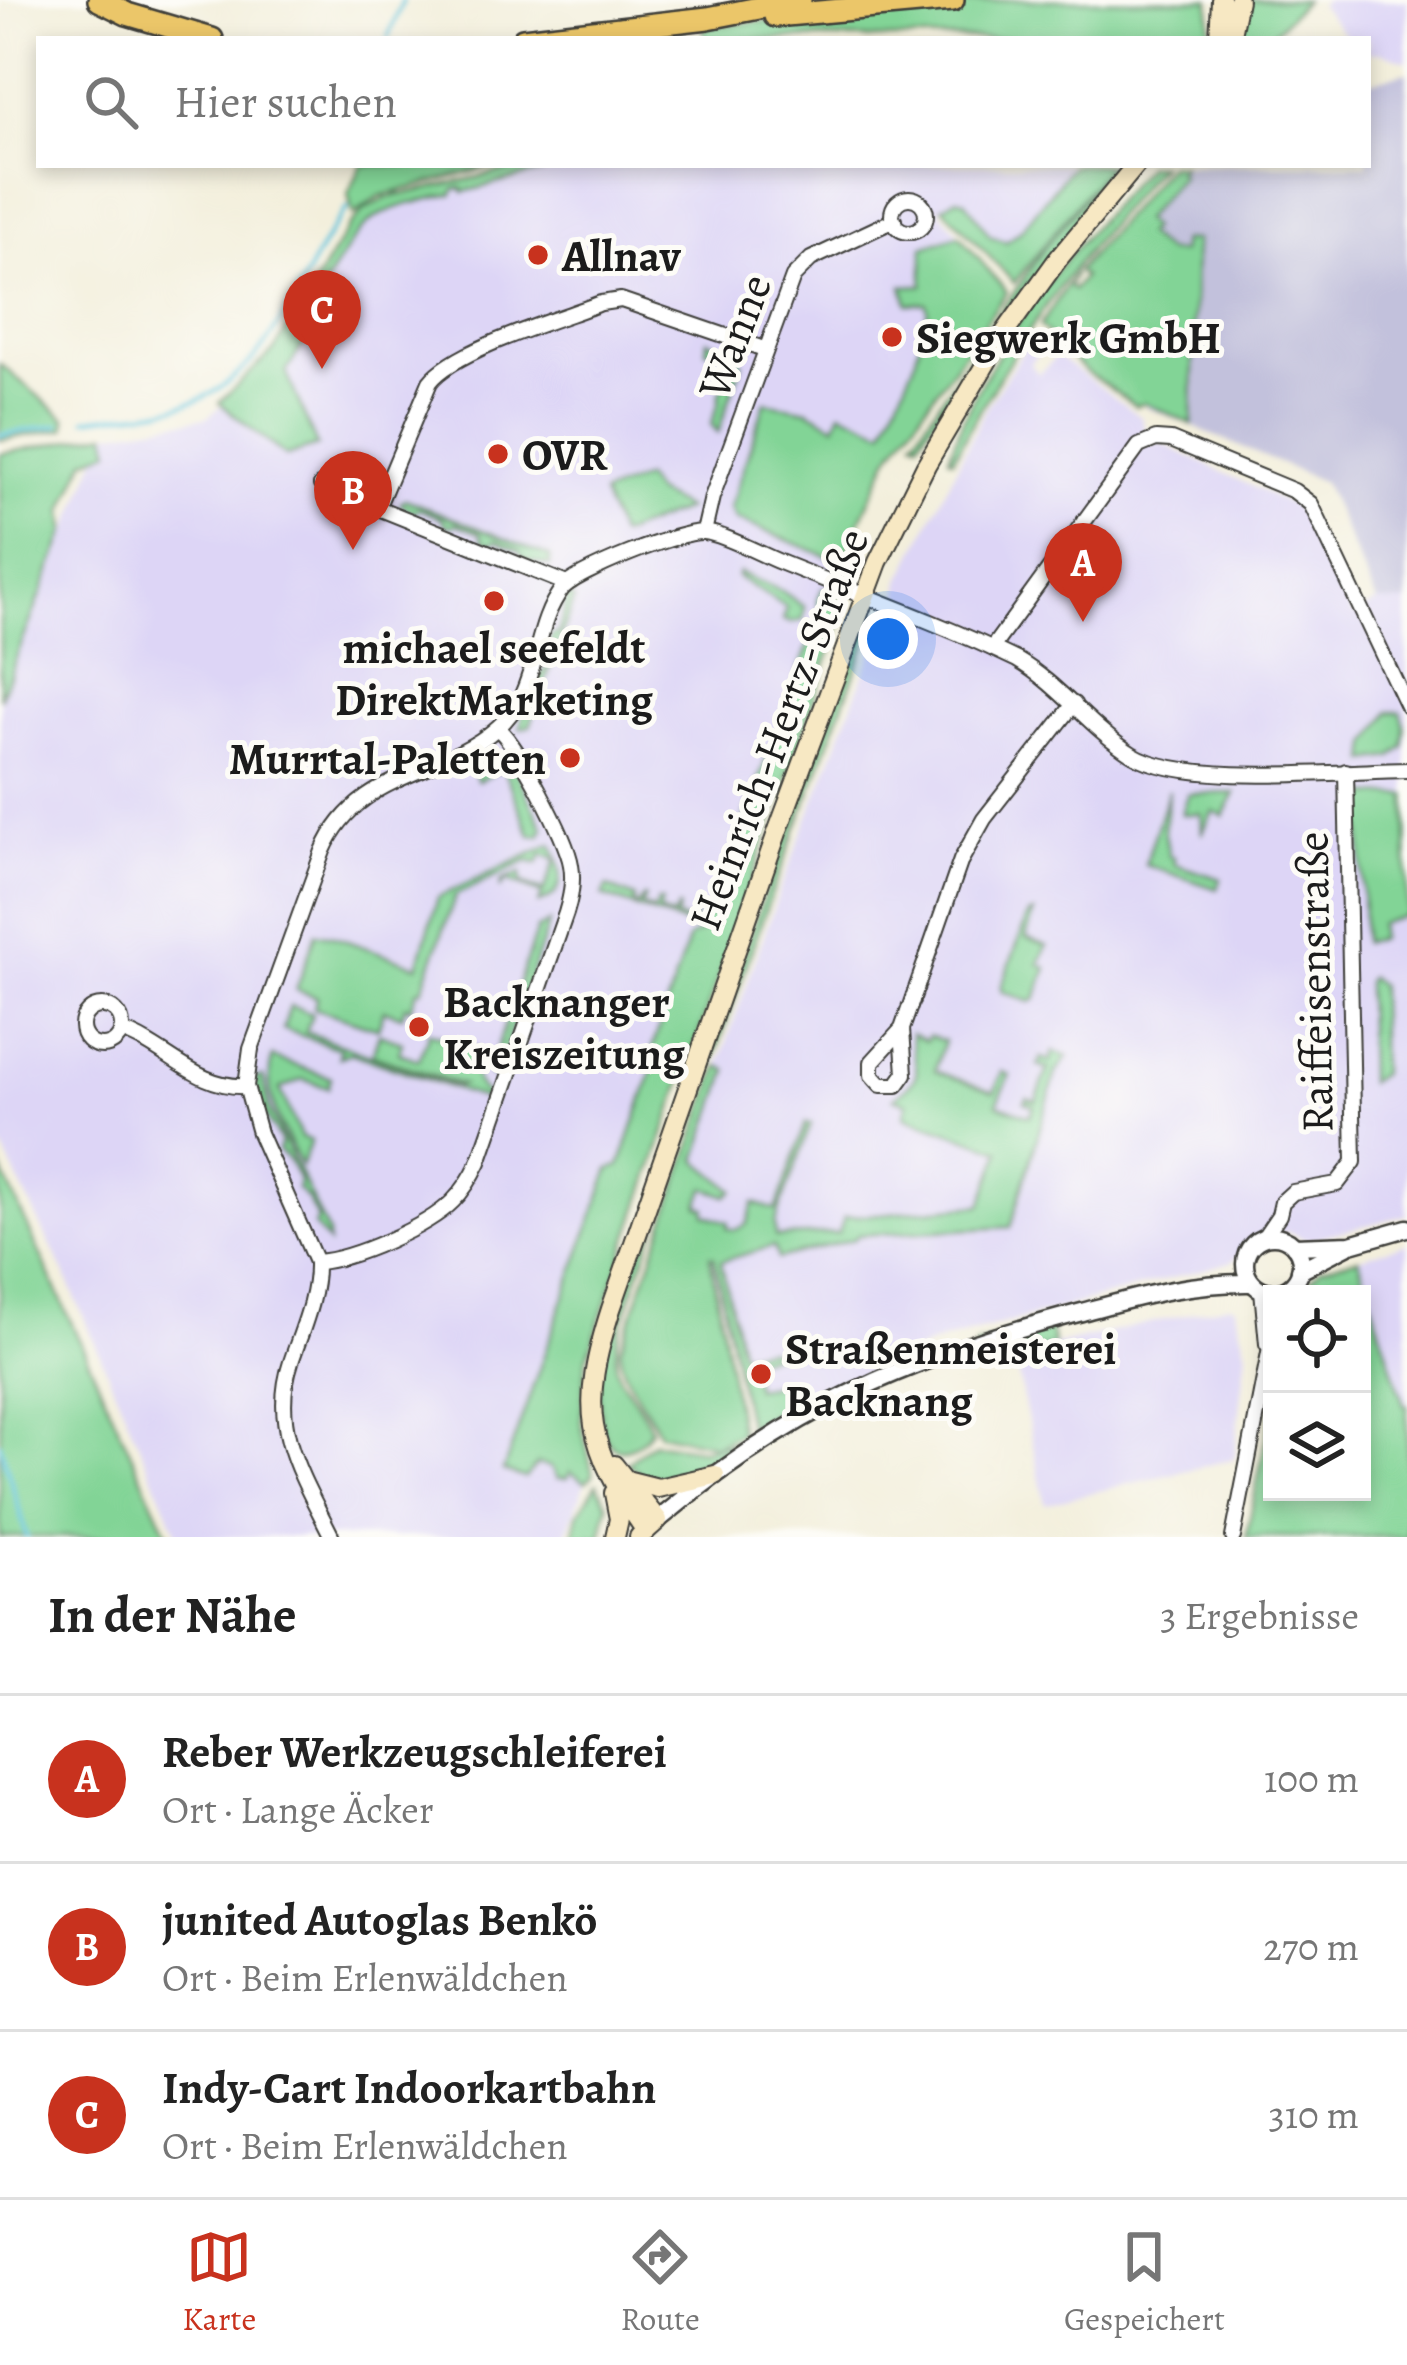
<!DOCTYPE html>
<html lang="de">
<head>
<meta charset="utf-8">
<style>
	:root { --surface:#fff; --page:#f2f2f2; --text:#222; --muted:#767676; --line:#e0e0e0; --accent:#c8321e }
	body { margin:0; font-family:Alegreya,serif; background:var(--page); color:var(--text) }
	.controls { position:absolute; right:36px; bottom:36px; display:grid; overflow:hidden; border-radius:0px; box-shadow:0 6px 18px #0003 }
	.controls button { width:108px; height:108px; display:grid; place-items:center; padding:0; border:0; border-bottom:3px solid var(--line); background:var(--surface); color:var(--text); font:60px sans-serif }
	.you { position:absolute; left:888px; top:639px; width:42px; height:42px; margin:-30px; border:9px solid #fff; border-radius:50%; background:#1a73e8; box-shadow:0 0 0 18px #1a73e833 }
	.badge { display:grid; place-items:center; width:78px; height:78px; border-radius:50%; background:var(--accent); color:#fff; font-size:39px; font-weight:700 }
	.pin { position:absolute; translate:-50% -99px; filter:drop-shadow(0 3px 6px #0008) }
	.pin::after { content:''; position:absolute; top:63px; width:42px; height:36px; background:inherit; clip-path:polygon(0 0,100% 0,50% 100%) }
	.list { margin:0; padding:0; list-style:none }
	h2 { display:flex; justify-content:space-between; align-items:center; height:156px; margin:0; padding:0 48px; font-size:51px }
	h2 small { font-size:39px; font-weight:400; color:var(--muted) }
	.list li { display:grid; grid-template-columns:78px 1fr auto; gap:36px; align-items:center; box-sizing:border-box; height:168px; padding:0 48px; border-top:3px solid var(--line) }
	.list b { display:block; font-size:45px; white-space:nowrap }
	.list p { margin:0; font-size:39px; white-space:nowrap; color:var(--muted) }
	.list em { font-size:39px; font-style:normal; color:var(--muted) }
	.icon { flex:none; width:66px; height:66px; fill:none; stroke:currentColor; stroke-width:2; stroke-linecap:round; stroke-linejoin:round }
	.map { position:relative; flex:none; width:1407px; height:1537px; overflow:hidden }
	.search { position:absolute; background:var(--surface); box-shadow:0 6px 18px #0003; left:36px; right:36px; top:36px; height:132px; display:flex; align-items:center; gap:30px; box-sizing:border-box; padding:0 42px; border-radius:0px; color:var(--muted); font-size:45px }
	.sheet { height:660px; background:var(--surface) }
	nav { display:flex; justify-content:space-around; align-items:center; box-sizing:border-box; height:168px; border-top:3px solid var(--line); background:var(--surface); font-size:33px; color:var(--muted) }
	nav a { display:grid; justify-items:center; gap:6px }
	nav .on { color:var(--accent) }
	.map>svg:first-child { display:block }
	.built { fill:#ddd5f6 }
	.industrial { fill:#c2c1dc }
	.green { fill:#82d496; stroke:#4f7859; stroke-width:3 }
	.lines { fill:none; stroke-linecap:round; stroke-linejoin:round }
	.stream { stroke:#5ec4db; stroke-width:4.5 }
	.minor-casing { stroke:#3c3c39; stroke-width:18 }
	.tertiary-casing { stroke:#3c3c39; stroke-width:21 }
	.secondary-casing { stroke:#3c3c39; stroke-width:22 }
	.primary-casing { stroke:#3c3c39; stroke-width:26 }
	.minor { stroke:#fff; stroke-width:14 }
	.tertiary { stroke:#fff; stroke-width:16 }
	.secondary { stroke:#f7e8c3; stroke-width:18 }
	.primary { stroke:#ebc669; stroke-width:21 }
	.poi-dot { fill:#c8321e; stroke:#fdfcf7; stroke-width:4.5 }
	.labels { text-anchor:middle; stroke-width:10; stroke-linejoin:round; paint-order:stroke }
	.poi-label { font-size:45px; font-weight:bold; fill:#1c1c1c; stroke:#fdfcf7; text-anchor:start }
	.street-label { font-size:45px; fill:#1c1c1c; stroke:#fdfcf7 }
</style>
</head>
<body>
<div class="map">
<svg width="1407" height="1537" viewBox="0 0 1407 1537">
	<rect width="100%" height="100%" fill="#fdfcf7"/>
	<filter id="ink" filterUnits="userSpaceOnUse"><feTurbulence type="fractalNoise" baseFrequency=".00833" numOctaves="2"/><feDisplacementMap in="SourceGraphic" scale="24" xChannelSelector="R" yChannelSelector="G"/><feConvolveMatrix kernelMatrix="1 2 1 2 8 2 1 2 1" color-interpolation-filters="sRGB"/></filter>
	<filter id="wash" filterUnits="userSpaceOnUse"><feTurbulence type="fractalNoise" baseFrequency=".004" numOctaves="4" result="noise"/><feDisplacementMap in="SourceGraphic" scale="48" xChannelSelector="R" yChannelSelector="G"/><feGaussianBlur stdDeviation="2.7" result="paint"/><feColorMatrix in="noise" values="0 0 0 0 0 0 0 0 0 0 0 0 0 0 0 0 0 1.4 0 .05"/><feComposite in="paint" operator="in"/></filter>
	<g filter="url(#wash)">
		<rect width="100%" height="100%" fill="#f3efdc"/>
		<g class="built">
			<path d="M1325,0H1407V61L1381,52L1368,53V39H1348L1319,5Z"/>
			<path d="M542,165H1072L1022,229L1006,242L990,236L957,198L939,210L1007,292L890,456L765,403L730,513L735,519L847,563L538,1452L586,1482L565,1537H179L67,1279L0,1143V699L107,433L207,418L263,371L355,229L405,198Z"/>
			<path d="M1032,337L1044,346L1030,364L1039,374L1057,356L1141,417L1149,445L1159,442L1293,506L1315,533L1353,616L1377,602H1407V1215L1307,1240L1289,1232L1263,1234L1231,1262L932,1344L814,1397L748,1436L712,1259L658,1239L779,892L895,595L904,598L899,592L901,580L986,408Z"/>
			<path d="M1407,1243V1405H1404L1358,1258Z"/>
			<path d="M1230,1304L1235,1306L1247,1352L1234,1459L1045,1504L1014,1355Z"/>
		</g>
		<path class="industrial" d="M1407,72V602H1377L1323,482L1142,405L1089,368L1066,284L1074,289L1083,277L1077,271L1168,165H1368V82Z"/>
		<g class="green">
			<path d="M1006,0H1210L1211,39H1116L1095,35L1064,39H706L702,27Z"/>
			<path d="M1247,0H1305L1267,39H1239Z"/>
			<path d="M362,165H498L380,196L353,215L348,195Z"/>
			<path d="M531,165H540L542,172L464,192L462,188L455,189L453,194C368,212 367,214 323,288L334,296L286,372L317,446L286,456L219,403L275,349L348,228L364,210L387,198Z"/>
			<path d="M1072,165H1108L1014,283L943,207L957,198L965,200L990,236L1006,242L1022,229Z"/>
			<path d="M1113,165H1123L1023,291L919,441L914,439L1047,244Z"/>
			<path d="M1147,165H1160C1076,258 1011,348 953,459L949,457C982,351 1074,247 1147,165Z"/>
			<path d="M1168,165H1182L1177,171L1181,175L1143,220L1151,228L1145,235L1166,252H1181V241L1195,240L1192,424L1145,403L1136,406L1086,372L1040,326L1075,273L1068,286L1073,290L1083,277L1077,271Z"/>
			<path d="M959,235L1007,292L890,456L841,562L735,519L730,508L765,402L808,410L835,425L841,411L884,430L914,364L928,310L926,303L908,304L903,286L923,285V247Z"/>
			<path d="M707,340L735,351L742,363L718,433L711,424L719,403V393L733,375L724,353L706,350Z"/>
			<path d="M0,364L66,419L65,429L0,440Z"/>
			<path d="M107,433L111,450L86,460L64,510L66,531L0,699V454Z"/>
			<path d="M644,478L654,492L686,509L619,536L602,495Z"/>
			<path d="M405,499L550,557V566L524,559L519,551L496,541L491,544L483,541L480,533L456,524L451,527L444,524L442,518L419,509L413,512L400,504Z"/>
			<path d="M739,573L782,591L805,607L803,620L792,623L783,620L787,608L737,577Z"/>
			<path d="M823,588C841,596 844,605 840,624L586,1361L581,1422L593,1475L586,1482L570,1472L568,1478H557L551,1467L537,1464L525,1478L503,1471L610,1169L620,1166L658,1055L651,1052L689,937L703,931L603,896L607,887L635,898L634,904L638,905L645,896L642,906L654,911L658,901L662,902L659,912L672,917L679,907L676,918L689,922L696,913L693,923L700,926L704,916L708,917L819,617L818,598Z"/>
			<path d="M568,594L574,600L530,726L520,728L525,706L532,703L539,675L544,672L553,649L550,642L552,635L558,633Z"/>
			<path d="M875,620L769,901L623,1320C603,1387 629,1375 651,1429C646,1437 639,1445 629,1448C590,1460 600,1374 602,1354L803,785L861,634Z"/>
			<path d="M1389,712H1401L1405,728L1404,747L1392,757L1367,761L1369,744Z"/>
			<path d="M496,757L514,767L544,828L540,836L531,835L503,769L478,781L470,768Z"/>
			<path d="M1169,790L1164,829L1169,856L1174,857V864L1221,879L1217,889L1145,865Z"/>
			<path d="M1235,793L1224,816L1213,811L1202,834L1201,814H1182L1188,794Z"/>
			<path d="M1369,795H1407V915L1379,924V939L1363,942L1361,805Z"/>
			<path d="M552,844C562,868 569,894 539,903L542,894L506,880L500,889L502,881L521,873V883L544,891L556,859L542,854L538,864L528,861L456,895L422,990L418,989L411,1008L405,1006L402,1016L384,1010L378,1029L314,1008L317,997L296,990L316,933L333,936L418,966L438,897Z"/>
			<path d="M1034,913L1026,938L1047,946L1039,964L1047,968L1036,999L1031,1002L1003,992L1001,988L1028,915Z"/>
			<path d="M549,923L495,1077H491L489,1071L537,929Z"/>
			<path d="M1369,977L1379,985L1381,1074L1368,1082L1366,982Z"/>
			<path d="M290,1006L312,1014L306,1032L457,1087L462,1085L372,1055L379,1034L402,1042L399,1053L419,1060L429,1032L477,1049C472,1068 472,1084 488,1095L487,1100L351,1053L339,1057L340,1049L283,1029Z"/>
			<path d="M911,1034L926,1041L929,1036L944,1041L935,1071L994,1092L1002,1072L1010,1075L997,1104L1030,1116L1034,1106L1025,1102L1027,1098L1036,1101L1048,1069L1038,1065L1041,1058L1050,1061L1053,1052L1068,1057L1056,1073L1011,1227L858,1235L854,1239L778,1259L774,1246L721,1261L741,1353L768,1348L777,1353L748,1361L755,1388L782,1383L781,1408L748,1428L714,1257L710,1256L740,1433L715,1445L659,1433C648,1408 619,1375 620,1350L719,1066L728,1070L697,1160L734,1190L727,1196L705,1188L699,1206L706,1208L705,1214L728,1222L727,1228L735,1230L747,1224L754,1203L776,1210L806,1123L811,1124L775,1223L776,1237L838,1233L845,1217L982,1205L1001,1150L904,1116L908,1103L894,1098C929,1071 913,1072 911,1034Z"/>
			<path d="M272,1057L331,1078L328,1088L303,1079L280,1089L301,1137L311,1141L301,1166C283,1130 262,1099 272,1057Z"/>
			<path d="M263,1077L269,1109L328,1233V1243L314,1226L317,1218L307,1199L297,1189L299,1181L289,1160L278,1151L281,1143C266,1113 258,1117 255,1078Z"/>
			<path d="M0,1166L169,1537H0Z"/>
			<path d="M1358,1258L1404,1405H1407V1537H1246L1272,1409V1492H1362V1294H1299L1320,1268Z"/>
			<path d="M1049,1324L1054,1345L980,1363L975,1346Z"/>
			<path d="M653,1442L701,1449L737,1442C708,1464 673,1483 637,1475L638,1471L627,1463Z"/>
			<path d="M597,1484L608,1505L601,1537H573L578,1514Z"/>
		</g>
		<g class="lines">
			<g class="stream">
				<path d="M388,37L403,0"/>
				<path d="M86,419C123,413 170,414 204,397C280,360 300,269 347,208"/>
				<path d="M0,435L59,425"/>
				<path d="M0,1443L27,1537"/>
			</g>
		</g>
	</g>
	<g filter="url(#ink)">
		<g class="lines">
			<defs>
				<g id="minor">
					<circle cx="909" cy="215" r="17"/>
					<path d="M321,485L567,584"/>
					<path d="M377,508L430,382C455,349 559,319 601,303L621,300L764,349"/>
					<path d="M704,532L712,497L793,277L811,259L894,220"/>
					<path d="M992,648L1139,446L1156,439L1171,440L1294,491L1311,504L1407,706"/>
					<circle cx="102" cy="1026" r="20"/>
					<path d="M902,1029L872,1062V1075L881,1085H897L905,1074L902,1029L961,860L984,819L1074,704"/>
					<path d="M121,1031C166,1046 197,1089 246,1086"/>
					<path d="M1264,1237L1279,1215L1282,1202L1293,1192L1337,1184L1354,1162L1346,771"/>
					<path d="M316,1262C352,1260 427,1227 453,1201C464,1190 472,1177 479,1162L566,913C571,897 574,882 571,865C567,839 517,743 497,728"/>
					<path d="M1262,1290L1267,1344"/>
					<path d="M1286,1294L1288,1288"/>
					<path d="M332,1537C303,1478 269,1428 291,1362C302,1329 317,1297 316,1262L259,1133L246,1086L251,1049L323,851C357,771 439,778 497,728C540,692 531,629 562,589C575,572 682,530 704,532C724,534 760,554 780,562C859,594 940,623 1017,660C1060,685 1089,727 1132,754C1185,787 1340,771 1407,770"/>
					<path d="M1233,1537L1272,1337"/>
				</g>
				<g id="tertiary">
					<circle cx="1273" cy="1264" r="28"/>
					<path d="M1294,1246L1351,1244L1407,1228"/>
					<path d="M1300,1270L1347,1246"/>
					<path d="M658,1520C794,1406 912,1356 1082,1312C1142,1296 1189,1282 1252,1283"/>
				</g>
				<g id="secondary">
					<path d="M1219,39L1221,0"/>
					<path d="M1230,39L1238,0"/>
					<path d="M614,1465L658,1520L639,1537"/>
					<path d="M626,1480L658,1488L715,1475"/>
					<path d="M614,1493L619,1519L615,1537"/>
					<path d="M646,1531C586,1447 579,1408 611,1309L778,830L878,562L926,465L1001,338L1058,259L1136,165"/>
				</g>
				<g id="primary">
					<path d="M99,0L127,14L212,39"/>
					<path d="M775,16L953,0"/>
					<path d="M523,39L708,18L800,0"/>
				</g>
			</defs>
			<use href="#minor" class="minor-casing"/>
			<use href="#tertiary" class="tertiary-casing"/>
			<use href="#secondary" class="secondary-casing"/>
			<use href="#primary" class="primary-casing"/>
			<use href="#minor" class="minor"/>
			<use href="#tertiary" class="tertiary"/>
			<use href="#secondary" class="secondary"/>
			<use href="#primary" class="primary"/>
		</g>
	</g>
	<g class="poi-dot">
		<circle cx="538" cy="255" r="12"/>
		<circle cx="892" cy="337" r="12"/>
		<circle cx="498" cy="454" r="12"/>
		<circle cx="494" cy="601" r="12"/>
		<circle cx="570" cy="758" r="12"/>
		<circle cx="419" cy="1027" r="12"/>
		<circle cx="761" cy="1374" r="12"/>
	</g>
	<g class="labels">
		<g class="poi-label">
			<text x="562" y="271">Allnav</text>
			<text x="916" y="353">Siegwerk GmbH</text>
			<text x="522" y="470">OVR</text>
			<text x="494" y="663" text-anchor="middle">michael seefeldt<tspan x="494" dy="52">DirektMarketing</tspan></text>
			<text x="546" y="774" text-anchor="end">Murrtal-Paletten</text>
			<text x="443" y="1017">Backnanger<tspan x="443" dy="52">Kreiszeitung</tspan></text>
			<text x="785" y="1364">Straßenmeisterei<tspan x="785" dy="52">Backnang</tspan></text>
		</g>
		<g class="street-label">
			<text transform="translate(734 336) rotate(-69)" y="16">Wanne</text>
			<text transform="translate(778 729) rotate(-69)" y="16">Heinrich-Hertz-Straße</text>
			<text transform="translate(1314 982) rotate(-91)" y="16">Raiffeisenstraße</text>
		</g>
	</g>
</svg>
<div class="controls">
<button><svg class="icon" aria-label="locate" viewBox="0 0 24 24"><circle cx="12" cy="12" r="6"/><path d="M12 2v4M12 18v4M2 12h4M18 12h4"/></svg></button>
<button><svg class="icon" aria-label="layers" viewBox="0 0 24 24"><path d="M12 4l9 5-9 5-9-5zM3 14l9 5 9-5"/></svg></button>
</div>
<div class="you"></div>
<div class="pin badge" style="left:1083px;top:622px">A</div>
<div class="pin badge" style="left:353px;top:550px">B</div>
<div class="pin badge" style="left:322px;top:369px">C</div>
<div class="search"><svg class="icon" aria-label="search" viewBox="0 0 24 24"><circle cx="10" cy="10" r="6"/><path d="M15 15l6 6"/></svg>Hier suchen</div>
</div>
<section class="sheet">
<h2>In der Nähe<small>3 Ergebnisse</small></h2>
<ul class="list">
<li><span class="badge">A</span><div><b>Reber Werkzeugschleiferei</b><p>Ort · Lange Äcker</p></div><em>100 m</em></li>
<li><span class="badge">B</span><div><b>junited Autoglas Benkö</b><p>Ort · Beim Erlenwäldchen</p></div><em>270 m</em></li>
<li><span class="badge">C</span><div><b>Indy-Cart Indoorkartbahn</b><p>Ort · Beim Erlenwäldchen</p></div><em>310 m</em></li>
</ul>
</section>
<nav>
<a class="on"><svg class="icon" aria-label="map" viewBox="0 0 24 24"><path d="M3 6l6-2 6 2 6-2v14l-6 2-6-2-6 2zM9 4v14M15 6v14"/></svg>Karte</a>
<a><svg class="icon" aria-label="directions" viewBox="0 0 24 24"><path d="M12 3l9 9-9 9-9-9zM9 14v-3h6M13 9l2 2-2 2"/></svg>Route</a>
<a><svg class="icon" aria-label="saved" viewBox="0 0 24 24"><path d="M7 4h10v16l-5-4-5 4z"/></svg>Gespeichert</a>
</nav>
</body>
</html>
